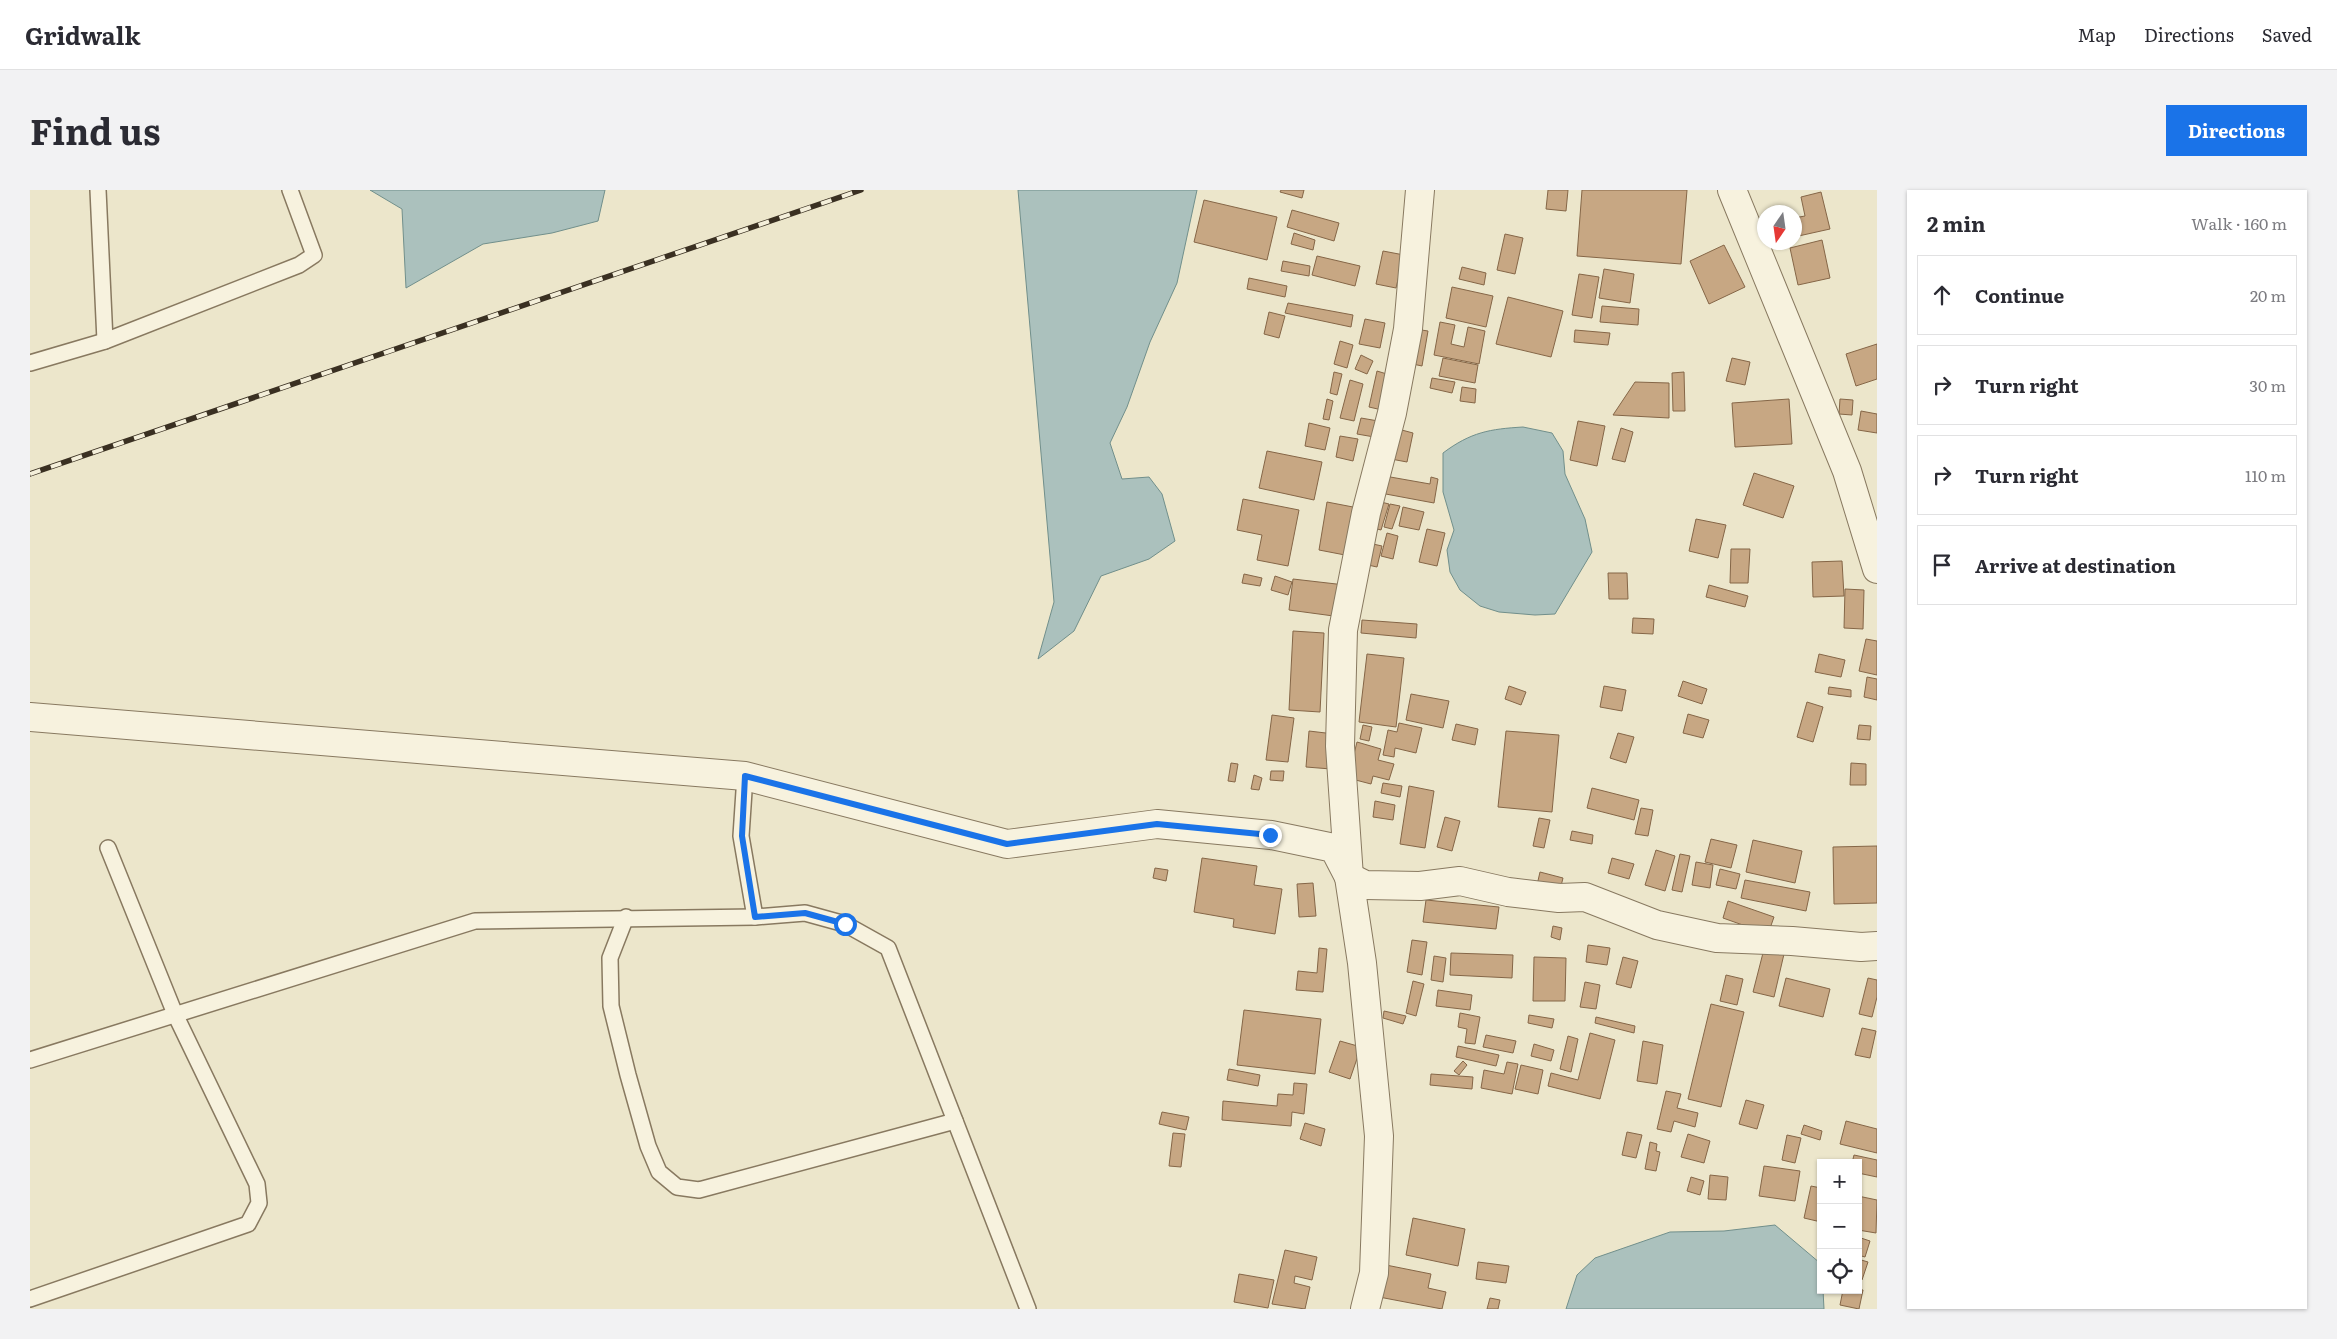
<!DOCTYPE html>
<html lang="en">
<head>
<meta charset="utf-8">
<style>
	:root { --surface:#fff; --page:#f2f2f3; --text:#2b2b33; --muted:#7c7c81; --line:#e1e1e2; --accent:#1a73e8 }
	body { margin:0; font-family:Literata,serif; background:var(--page); color:var(--text) }
	.controls { position:absolute; right:15px; bottom:15px; display:grid; overflow:hidden; border-radius:0px; box-shadow:0 1px 4px #0004 }
	.controls button { width:45px; height:45px; display:grid; place-items:center; padding:0; border:0; border-bottom:1px solid var(--line); background:var(--surface); color:var(--text); font:25px sans-serif }
	.compass { position:absolute; left:1727px; top:15px; width:45px; height:45px; border-radius:50%; background:var(--surface); box-shadow:0 1px 4px #0004; rotate:193deg }
	.stop { position:absolute; width:15px; height:15px; margin:-11px; border:4px solid #1a73e8; border-radius:50%; background:#fff }
	.stop.end { background:#1a73e8; border-color:#fff; box-shadow:0 1px 5px #0008 }
	.list { margin:0; padding:0; list-style:none }
	h2 { display:flex; justify-content:space-between; align-items:center; height:65px; margin:0; padding:0 20px; font-size:21px }
	h2 small { font-size:16px; font-weight:400; color:var(--muted) }
	.list li { display:grid; grid-template-columns:32px 1fr auto; gap:15px; align-items:center; box-sizing:border-box; height:80px; margin:0 10px 10px; padding:0 10px; border:1px solid var(--line); border-radius:0px }
	.list b { display:block; font-size:19px; white-space:nowrap }
	.list em { font-size:16px; font-style:normal; color:var(--muted) }
	.icon { flex:none; width:28px; height:28px; fill:none; stroke:currentColor; stroke-width:2; stroke-linecap:round; stroke-linejoin:round }
	.map { position:relative; flex:none; width:1847px; height:1119px; overflow:hidden; border-radius:0px }
	header { display:flex; align-items:center; gap:30px; box-sizing:border-box; height:70px; padding:0 25px; background:var(--surface); border-bottom:1px solid var(--line) }
	header strong { font-size:24px }
	nav { display:flex; gap:28px; margin-inline-start:auto; font-size:18px }
	.intro { display:flex; align-items:center; justify-content:space-between; box-sizing:border-box; height:120px; padding:0 30px }
	h1 { margin:0; font-size:35px }
	.button { padding:12px 22px; border-radius:0px; background:var(--accent); color:#fff; font-size:18px; font-weight:700 }
	main { display:flex; gap:30px; padding:0 30px }
	aside { flex:1; background:var(--surface); border-radius:0px; box-shadow:0 1px 4px #0004 }
	.map>svg:first-child { display:block }
	.water { fill:#abc1bd; stroke:#718f8b }
	.building { fill:#c7a783; stroke:#856647 }
	.lines { fill:none; stroke-linecap:round; stroke-linejoin:round }
	.lane-casing { stroke:#887960; stroke-width:18 }
	.street-casing { stroke:#887960; stroke-width:30 }
	.lane { stroke:#f7f2de; stroke-width:15 }
	.street { stroke:#f7f2de; stroke-width:28 }
	.rail-casing { stroke:#3a3022; stroke-width:5.5 }
	.rail { stroke:#f4efda; stroke-width:4; stroke-dasharray:11; stroke-linecap:butt }
	.route { stroke:#1a73e8; stroke-width:6 }
</style>
</head>
<body>
<header>
<strong>Gridwalk</strong>
<nav><a>Map</a><a>Directions</a><a>Saved</a></nav>
</header>
<div class="intro"><h1>Find us</h1><a class="button">Directions</a></div>
<main>
<div class="map">
<svg width="1847" height="1119" viewBox="0 0 1847 1119">
	<rect width="100%" height="100%" fill="#ece6cb"/>
	<g class="water">
		<path d="M340,0H575L568,31L522,43L453,54L376,98L372,19Z"/>
		<path d="M988,0H1167L1147,93L1120,152L1097,217L1080,253L1092,289L1119,287L1132,304L1145,351L1119,369L1071,386L1044,441L1008,469L1024,412Z"/>
		<path d="M1493,237L1522,243L1533,261L1535,284L1555,329L1562,362L1525,424L1505,425L1469,422L1450,416L1430,400L1420,382L1417,360L1424,340L1413,302V263C1441,242 1460,239 1493,237Z"/>
		<path d="M1745,1035L1790,1073L1791,1100H1793L1794,1119H1536L1547,1085L1565,1068L1640,1042L1694,1041Z"/>
	</g>
	<g class="building">
		<path d="M1251,0H1274L1272,8L1250,2Z"/>
		<path d="M1518,0H1538L1536,21L1516,19Z"/>
		<path d="M1552,0H1657L1651,74L1547,66Z"/>
		<path d="M1791,2L1800,39L1764,47V28L1775,26L1771,7Z"/>
		<path d="M1174,10L1247,27L1237,70L1164,52Z"/>
		<path d="M1262,20L1309,33L1304,51L1257,37Z"/>
		<path d="M1264,43L1285,50L1283,60L1261,54Z"/>
		<path d="M1475,44L1493,48L1485,84L1467,80Z"/>
		<path d="M1792,50L1800,88L1768,95L1760,58Z"/>
		<path d="M1694,55L1715,97L1679,114L1660,71Z"/>
		<path d="M1353,61L1374,65L1366,98L1346,94Z"/>
		<path d="M1287,66L1330,76L1325,96L1282,85Z"/>
		<path d="M1253,71L1280,76L1279,86L1251,81Z"/>
		<path d="M1432,77L1456,83L1454,95L1429,89Z"/>
		<path d="M1574,79L1604,84L1600,113L1569,108Z"/>
		<path d="M1549,84L1569,87L1562,128L1542,125Z"/>
		<path d="M1219,88L1257,96L1255,107L1217,99Z"/>
		<path d="M1422,97L1463,106L1456,137L1416,128Z"/>
		<path d="M1478,107L1533,121L1521,167L1466,154Z"/>
		<path d="M1258,113L1323,125L1321,137L1255,123Z"/>
		<path d="M1572,116L1609,119L1608,135L1570,132Z"/>
		<path d="M1239,122L1255,126L1249,148L1234,144Z"/>
		<path d="M1335,129L1355,133L1350,158L1329,154Z"/>
		<path d="M1410,132L1425,135L1421,154L1434,157L1438,137L1455,141L1449,174L1404,165Z"/>
		<path d="M1385,139L1398,141L1392,176L1378,173Z"/>
		<path d="M1545,140L1580,143L1578,155L1544,152Z"/>
		<path d="M1310,151L1323,155L1317,178L1304,174Z"/>
		<path d="M1847,154V189L1826,196L1816,164Z"/>
		<path d="M1331,165L1343,171L1337,184L1325,179Z"/>
		<path d="M1413,168L1448,175L1445,193L1409,186Z"/>
		<path d="M1702,168L1720,172L1715,195L1696,191Z"/>
		<path d="M1347,181L1360,185L1352,220L1339,217Z"/>
		<path d="M1304,182L1312,184L1307,205L1300,203Z"/>
		<path d="M1654,182L1655,221H1643L1642,183Z"/>
		<path d="M1402,188L1425,192L1422,203L1400,198Z"/>
		<path d="M1320,190L1333,194L1324,231L1310,228Z"/>
		<path d="M1605,192L1639,193V228L1583,225Z"/>
		<path d="M1432,197L1446,199L1445,213L1430,211Z"/>
		<path d="M1297,209L1303,211L1299,230L1293,229Z"/>
		<path d="M1759,209L1762,254L1705,257L1702,213Z"/>
		<path d="M1810,209L1823,210L1822,225L1809,224Z"/>
		<path d="M1831,221L1847,224V243L1828,240Z"/>
		<path d="M1331,228L1354,232L1350,248L1327,244Z"/>
		<path d="M1548,231L1575,236L1567,276L1540,270Z"/>
		<path d="M1279,233L1300,238L1295,260L1275,256Z"/>
		<path d="M1591,238L1603,242L1595,272L1582,269Z"/>
		<path d="M1368,239L1383,243L1377,272L1361,269Z"/>
		<path d="M1310,246L1328,249L1323,271L1306,267Z"/>
		<path d="M1237,261L1292,272L1284,310L1229,298Z"/>
		<path d="M1724,283L1764,296L1753,328L1713,315Z"/>
		<path d="M1349,285L1400,294L1401,287L1408,289L1404,313L1345,302Z"/>
		<path d="M1213,309L1269,320L1258,376L1227,370L1232,345L1207,340Z"/>
		<path d="M1343,310L1359,314L1351,340L1336,336Z"/>
		<path d="M1297,312L1323,317L1315,365L1289,360Z"/>
		<path d="M1360,314L1370,316L1362,339L1354,337Z"/>
		<path d="M1373,317L1394,322L1389,340L1369,336Z"/>
		<path d="M1666,329L1696,335L1688,368L1659,361Z"/>
		<path d="M1397,339L1415,343L1407,376L1389,372Z"/>
		<path d="M1357,343L1368,346L1363,369L1351,366Z"/>
		<path d="M1343,354L1352,356L1347,377L1338,375Z"/>
		<path d="M1701,359H1720L1718,393H1700Z"/>
		<path d="M1812,371L1814,406L1783,407L1782,372Z"/>
		<path d="M1578,383H1597L1598,409H1579Z"/>
		<path d="M1214,384L1232,388L1230,396L1212,393Z"/>
		<path d="M1245,386L1262,392L1258,405L1241,400Z"/>
		<path d="M1263,389L1315,395L1311,427L1259,420Z"/>
		<path d="M1679,395L1718,406L1715,417L1676,407Z"/>
		<path d="M1815,399L1834,400L1833,439L1814,438Z"/>
		<path d="M1603,428L1624,429L1623,444L1602,443Z"/>
		<path d="M1332,430L1387,434L1386,448L1331,443Z"/>
		<path d="M1263,441L1294,443L1290,522L1259,520Z"/>
		<path d="M1836,449L1847,451V485L1829,481Z"/>
		<path d="M1337,464L1374,468L1366,537L1329,532Z"/>
		<path d="M1789,464L1815,470L1811,487L1785,482Z"/>
		<path d="M1837,487L1847,489V510L1834,507Z"/>
		<path d="M1653,491L1677,499L1672,514L1648,506Z"/>
		<path d="M1479,496L1496,502L1491,515L1475,509Z"/>
		<path d="M1574,496L1596,500L1592,521L1570,517Z"/>
		<path d="M1799,497L1821,500V507L1798,504Z"/>
		<path d="M1381,504L1419,511L1413,538L1376,530Z"/>
		<path d="M1777,512L1793,517L1783,552L1767,547Z"/>
		<path d="M1658,524L1679,530L1673,548L1653,543Z"/>
		<path d="M1242,525L1264,528L1258,572L1236,570Z"/>
		<path d="M1369,533L1392,538L1386,563L1365,558L1364,567L1353,565L1358,540L1367,542Z"/>
		<path d="M1426,534L1448,539L1445,555L1422,550Z"/>
		<path d="M1333,535L1342,537L1339,551L1330,549Z"/>
		<path d="M1829,535L1841,536L1840,550L1827,549Z"/>
		<path d="M1279,541L1304,544L1301,579L1276,577Z"/>
		<path d="M1476,541L1529,545L1522,622L1468,617Z"/>
		<path d="M1588,543L1604,547L1596,573L1580,568Z"/>
		<path d="M1327,552L1351,559L1348,570L1364,574L1359,590L1343,586L1341,594L1318,588Z"/>
		<path d="M1201,573L1208,574L1205,592L1198,591Z"/>
		<path d="M1821,573L1836,574V595H1820Z"/>
		<path d="M1241,581H1254L1253,591L1240,590Z"/>
		<path d="M1224,585L1232,588L1229,600L1221,599Z"/>
		<path d="M1353,593L1372,596L1370,607L1351,603Z"/>
		<path d="M1379,596L1404,601L1395,658L1370,654Z"/>
		<path d="M1562,598L1609,610L1604,630L1557,618Z"/>
		<path d="M1345,611L1365,615L1363,630L1343,627Z"/>
		<path d="M1611,618L1623,620L1618,646L1605,644Z"/>
		<path d="M1415,627L1430,631L1422,661L1407,657Z"/>
		<path d="M1509,628L1520,630L1514,658L1503,656Z"/>
		<path d="M1542,641L1563,645L1562,654L1540,650Z"/>
		<path d="M1681,649L1707,655L1701,678L1675,672Z"/>
		<path d="M1723,650L1772,661L1765,693L1716,682Z"/>
		<path d="M1847,656V713L1804,714L1803,657Z"/>
		<path d="M1626,660L1645,666L1635,701L1615,695Z"/>
		<path d="M1650,664L1660,666L1652,702L1642,700Z"/>
		<path d="M1172,668L1227,676L1224,695L1252,699L1245,744L1203,737L1204,729L1164,722Z"/>
		<path d="M1582,668L1604,674L1599,689L1578,683Z"/>
		<path d="M1666,672L1683,675L1680,698L1662,695Z"/>
		<path d="M1125,678L1138,680L1136,691L1123,688Z"/>
		<path d="M1690,679L1710,684L1706,699L1686,695Z"/>
		<path d="M1510,682L1533,688L1530,700L1507,695Z"/>
		<path d="M1715,690L1780,702L1776,721L1711,708Z"/>
		<path d="M1283,693L1286,726L1269,727L1267,694Z"/>
		<path d="M1396,710L1469,717L1466,739L1393,732Z"/>
		<path d="M1698,711L1744,727L1738,744L1693,728Z"/>
		<path d="M1523,736L1532,738L1530,750L1521,747Z"/>
		<path d="M1382,750L1397,752L1392,785L1377,782Z"/>
		<path d="M1558,755L1580,758L1577,775L1556,772Z"/>
		<path d="M1289,758L1297,759L1293,802L1266,800L1268,781L1287,783Z"/>
		<path d="M1734,759L1754,764L1744,807L1723,802Z"/>
		<path d="M1421,763L1483,765L1482,788L1420,785Z"/>
		<path d="M1404,766L1416,768L1413,792L1401,790Z"/>
		<path d="M1504,767L1536,768L1535,811H1503Z"/>
		<path d="M1593,767L1608,771L1601,798L1586,794Z"/>
		<path d="M1696,785L1713,789L1707,815L1690,811Z"/>
		<path d="M1756,788L1800,799L1793,827L1749,816Z"/>
		<path d="M1838,788L1847,790V807L1842,827L1829,824Z"/>
		<path d="M1383,791L1394,794L1386,826L1376,823Z"/>
		<path d="M1555,792L1570,795L1566,819L1550,817Z"/>
		<path d="M1408,800L1442,805L1440,820L1406,816Z"/>
		<path d="M1681,814L1714,822L1691,917L1658,909Z"/>
		<path d="M1214,820L1291,829L1285,884L1207,875Z"/>
		<path d="M1354,821L1376,826L1373,834L1353,828Z"/>
		<path d="M1430,823L1450,827L1445,854L1435,853L1437,839L1428,837Z"/>
		<path d="M1499,825L1524,829L1522,838L1498,833Z"/>
		<path d="M1566,827L1605,836L1604,843L1565,833Z"/>
		<path d="M1832,838L1846,841L1840,868L1825,865Z"/>
		<path d="M1560,843L1585,850L1570,909L1518,896L1521,883L1548,890Z"/>
		<path d="M1456,845L1486,851L1483,863L1453,857Z"/>
		<path d="M1538,846L1548,849L1541,882L1530,879Z"/>
		<path d="M1310,851L1331,857L1320,889L1299,882Z"/>
		<path d="M1613,851L1633,855L1627,894L1607,891Z"/>
		<path d="M1504,854L1524,860L1521,871L1501,866Z"/>
		<path d="M1428,856L1469,865L1466,876L1426,867Z"/>
		<path d="M1433,871L1437,875L1429,885L1424,881Z"/>
		<path d="M1477,872L1488,874L1482,904L1451,898L1454,880L1474,884Z"/>
		<path d="M1491,875L1513,880L1508,904L1485,899Z"/>
		<path d="M1199,879L1230,885L1228,896L1197,890Z"/>
		<path d="M1401,884L1443,887L1442,899L1400,895Z"/>
		<path d="M1264,893L1277,894L1274,924L1262,922L1261,936L1192,930L1193,911L1247,916L1248,904L1263,905Z"/>
		<path d="M1636,901L1651,904L1647,918L1668,923L1665,937L1644,931L1641,942L1627,939Z"/>
		<path d="M1716,910L1734,915L1727,939L1709,934Z"/>
		<path d="M1132,922L1159,927L1156,940L1129,934Z"/>
		<path d="M1816,931L1847,939V963L1810,954Z"/>
		<path d="M1275,933L1295,939L1291,956L1270,949Z"/>
		<path d="M1774,935L1792,941L1790,950L1771,944Z"/>
		<path d="M1597,942L1612,945L1606,968L1592,965Z"/>
		<path d="M1143,943L1155,944L1151,977L1139,976Z"/>
		<path d="M1658,944L1680,951L1674,973L1651,967Z"/>
		<path d="M1757,945L1771,948L1765,973L1752,970Z"/>
		<path d="M1620,952L1627,954L1626,961L1630,962L1626,981L1615,979Z"/>
		<path d="M1824,965L1847,970V987L1828,983V973H1822Z"/>
		<path d="M1734,976L1770,981L1765,1011L1729,1006Z"/>
		<path d="M1680,985L1698,987L1696,1010L1678,1009Z"/>
		<path d="M1661,987L1674,991L1670,1005L1657,1001Z"/>
		<path d="M1781,996L1791,998V1032L1774,1028Z"/>
		<path d="M1828,1006L1847,1010L1846,1043L1828,1040Z"/>
		<path d="M1383,1028L1435,1039L1428,1076L1376,1065Z"/>
		<path d="M1828,1047L1840,1051L1835,1067L1828,1065Z"/>
		<path d="M1255,1060L1287,1067L1282,1090L1265,1086L1264,1093L1280,1097L1275,1119L1242,1114Z"/>
		<path d="M1828,1069L1838,1072L1832,1090L1828,1089Z"/>
		<path d="M1448,1072L1479,1076L1476,1093L1446,1089Z"/>
		<path d="M1356,1075L1401,1084L1398,1098L1416,1102L1412,1119L1349,1107Z"/>
		<path d="M1209,1084L1244,1090L1238,1118L1204,1112Z"/>
		<path d="M1828,1099L1833,1100L1829,1119L1810,1115L1813,1100Z"/>
		<path d="M1460,1108L1470,1110L1468,1119H1457Z"/>
	</g>
	<g class="lines">
		<defs>
			<g id="lane">
				<path d="M68,0L75,151"/>
				<path d="M0,173L75,151L269,75L284,65L260,0"/>
				<path d="M715,586L711,646L725,727L775,723L815,734L858,758L998,1119"/>
				<path d="M596,727L580,768L581,816L598,885L618,956L629,982L647,997L669,1000L925,931"/>
				<path d="M0,870L445,731L725,727"/>
				<path d="M0,1109L218,1034L229,1013L227,994L145,824L78,658"/>
			</g>
			<g id="street">
				<path d="M1702,0L1817,281L1847,379"/>
				<path d="M0,527L715,586L977,654L1127,634L1241,645L1304,658L1319,687L1335,695L1390,696L1430,691L1478,702L1529,708L1555,707L1627,735L1687,748L1762,751L1831,757L1847,756"/>
				<path d="M1335,1119L1344,1083L1349,946L1332,773L1319,687L1310,556L1313,440L1336,323L1362,223L1378,139L1390,0"/>
			</g>
		</defs>
		<use href="#lane" class="lane-casing"/>
		<use href="#street" class="street-casing"/>
		<use href="#lane" class="lane"/>
		<use href="#street" class="street"/>
		<defs>
			<path id="rail" d="M0,284L831,0"/>
		</defs>
		<use href="#rail" class="rail-casing"/>
		<use href="#rail" class="rail"/>
	</g>
	<g class="lines">
		<path class="route" d="M815,734L775,723L725,727L712,646L715,586L977,654L1127,634L1240,645"/>
	</g>
</svg>
<div class="controls">
<button>+</button>
<button>−</button>
<button><svg class="icon" aria-label="locate" viewBox="0 0 24 24"><circle cx="12" cy="12" r="6"/><path d="M12 2v4M12 18v4M2 12h4M18 12h4"/></svg></button>
</div>
<svg class="compass" viewBox="-18 -18 36 36"><path d="M0-13l5 13h-10z" fill="#e53935"/><path d="M0 13l5-13h-10z" fill="#7c7c81"/></svg>
<div class="stop" style="left:815px;top:734px"></div>
<div class="stop end" style="left:1240px;top:645px"></div>
</div>
<aside>
<h2>2 min<small>Walk · 160 m</small></h2>
<ul class="list">
<li><svg class="icon" aria-label="ahead" viewBox="0 0 24 24"><path d="M12 20V5M6 11l6-6 6 6"/></svg><div><b>Continue</b></div><em>20 m</em></li>
<li><svg class="icon" aria-label="right" viewBox="0 0 24 24"><path d="M7 20v-9h11M14 6l5 5-5 5"/></svg><div><b>Turn right</b></div><em>30 m</em></li>
<li><svg class="icon" aria-label="right" viewBox="0 0 24 24"><path d="M7 20v-9h11M14 6l5 5-5 5"/></svg><div><b>Turn right</b></div><em>110 m</em></li>
<li><svg class="icon" aria-label="arrive" viewBox="0 0 24 24"><path d="M6 21V4h12l-3 4 3 4H6"/></svg><div><b>Arrive at destination</b></div></li>
</ul>
</aside>
</main>
</body>
</html>
